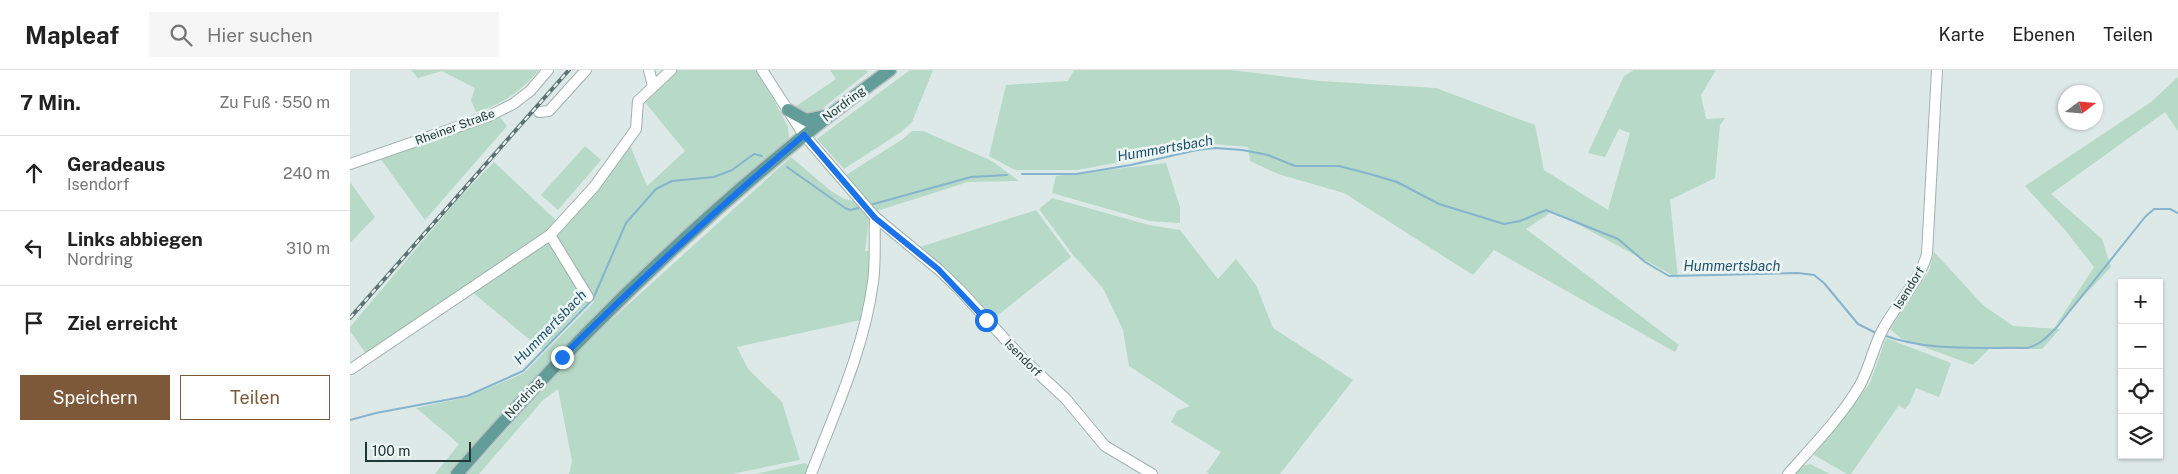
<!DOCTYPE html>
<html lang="de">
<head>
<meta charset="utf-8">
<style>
	:root { --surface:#fff; --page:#f6f6f6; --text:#222; --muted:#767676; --line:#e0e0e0; --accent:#7d593a }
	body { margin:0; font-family:"Public Sans",sans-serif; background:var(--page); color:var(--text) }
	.controls { position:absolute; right:15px; bottom:15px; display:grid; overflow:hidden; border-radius:0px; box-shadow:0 1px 4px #0004 }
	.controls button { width:45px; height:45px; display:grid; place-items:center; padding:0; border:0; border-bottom:1px solid var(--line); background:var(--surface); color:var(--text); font:25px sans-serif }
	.compass { position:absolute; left:1708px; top:15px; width:45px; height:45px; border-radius:50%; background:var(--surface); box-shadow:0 1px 4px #0004; rotate:74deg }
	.scale { position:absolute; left:15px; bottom:12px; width:106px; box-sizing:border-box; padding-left:5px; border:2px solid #203736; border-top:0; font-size:14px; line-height:18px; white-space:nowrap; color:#203736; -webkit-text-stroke:4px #edf6f3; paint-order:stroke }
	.stop { position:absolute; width:15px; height:15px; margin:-11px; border:4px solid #1a73e8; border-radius:50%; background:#fff }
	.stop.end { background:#1a73e8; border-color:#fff; box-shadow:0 1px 5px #0008 }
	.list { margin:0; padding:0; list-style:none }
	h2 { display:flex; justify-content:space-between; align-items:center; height:65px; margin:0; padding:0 20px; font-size:21px }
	h2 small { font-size:16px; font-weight:400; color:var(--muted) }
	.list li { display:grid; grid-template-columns:32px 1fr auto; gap:15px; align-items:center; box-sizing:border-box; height:75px; padding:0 20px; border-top:1px solid var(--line) }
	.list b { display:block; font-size:19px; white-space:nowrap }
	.list p { margin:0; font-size:16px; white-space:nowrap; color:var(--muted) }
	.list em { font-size:16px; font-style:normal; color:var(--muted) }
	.actions { display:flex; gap:10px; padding:15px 20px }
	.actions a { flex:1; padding:11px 0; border:1px solid var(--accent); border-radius:0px; text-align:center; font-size:18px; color:var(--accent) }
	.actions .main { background:var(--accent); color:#fff }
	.icon { flex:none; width:28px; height:28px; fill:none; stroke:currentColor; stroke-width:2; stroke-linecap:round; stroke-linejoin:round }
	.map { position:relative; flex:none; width:1828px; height:404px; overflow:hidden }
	header { display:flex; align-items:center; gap:30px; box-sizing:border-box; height:70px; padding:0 25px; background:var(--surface); border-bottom:1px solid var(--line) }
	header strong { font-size:24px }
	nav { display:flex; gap:28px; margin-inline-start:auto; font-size:18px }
	.search { width:350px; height:45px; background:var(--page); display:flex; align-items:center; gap:12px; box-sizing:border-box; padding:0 18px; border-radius:0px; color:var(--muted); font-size:19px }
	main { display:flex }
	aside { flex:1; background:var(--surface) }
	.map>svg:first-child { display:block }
	.green { fill:#b6dac7 }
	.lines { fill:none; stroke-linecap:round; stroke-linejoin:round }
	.stream { stroke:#86b3cd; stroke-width:2 }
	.minor-casing { stroke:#a1b0ae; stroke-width:12 }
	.major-casing { stroke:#bcc3c3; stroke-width:15 }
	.minor { stroke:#fff; stroke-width:10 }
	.major { stroke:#639d9a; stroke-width:12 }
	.rail-casing { stroke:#5a7372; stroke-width:4 }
	.rail { stroke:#edf6f3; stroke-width:2; stroke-dasharray:5.5; stroke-linecap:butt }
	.route { stroke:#1a73e8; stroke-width:6 }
	.labels { text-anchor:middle; stroke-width:5; stroke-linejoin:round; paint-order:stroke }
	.street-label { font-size:12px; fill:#203736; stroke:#edf6f3 }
	.water-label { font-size:14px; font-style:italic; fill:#1d5070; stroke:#edf6f3 }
</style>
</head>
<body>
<header>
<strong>Mapleaf</strong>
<div class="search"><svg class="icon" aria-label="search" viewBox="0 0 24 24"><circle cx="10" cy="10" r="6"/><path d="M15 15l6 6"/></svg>Hier suchen</div>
<nav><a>Karte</a><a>Ebenen</a><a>Teilen</a></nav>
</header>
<main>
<aside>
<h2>7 Min.<small>Zu Fuß · 550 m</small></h2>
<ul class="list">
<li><svg class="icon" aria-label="ahead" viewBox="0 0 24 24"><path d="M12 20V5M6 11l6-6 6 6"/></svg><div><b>Geradeaus</b><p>Isendorf</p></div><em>240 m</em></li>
<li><svg class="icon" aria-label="left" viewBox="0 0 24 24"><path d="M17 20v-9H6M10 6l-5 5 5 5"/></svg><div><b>Links abbiegen</b><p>Nordring</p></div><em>310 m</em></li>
<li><svg class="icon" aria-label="arrive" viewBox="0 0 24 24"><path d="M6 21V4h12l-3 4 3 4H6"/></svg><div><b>Ziel erreicht</b></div></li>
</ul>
<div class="actions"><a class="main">Speichern</a><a>Teilen</a></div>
</aside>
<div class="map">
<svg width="1828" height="404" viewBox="0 0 1828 404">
	<rect width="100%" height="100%" fill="#dde9e6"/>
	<g class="green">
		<path d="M61,0H189C171,21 153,34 126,42L121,30L125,18L92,1L68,8Z"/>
		<path d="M326,0H408L438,57L439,69L364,133L174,321L100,404H85L109,374L66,338L117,327L174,303L244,232L203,166L279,73L297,116L335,81L293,30Z"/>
		<path d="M480,0H516L518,2L468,42L453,44L445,37L486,9Z"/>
		<path d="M560,0H583L562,52L551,62L494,99L467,69Z"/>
		<path d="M724,0H881L970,11L1086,18L1185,55L1194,100L1258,140L1280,63L1269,59L1255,87L1238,83L1274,6L1284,0H1366L1351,25L1356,49L1375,48L1370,55L1365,108L1320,130L1328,208L1203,141L1176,159L1329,275L1325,282L1144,180L1123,205L994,123L928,104L900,91L898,77L864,74L728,100H665L639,86L656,15L718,11Z"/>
		<path d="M1828,7V61L1815,42L1701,124L1752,169L1761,197L1704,258L1744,197L1715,160L1675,116L1801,32Z"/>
		<path d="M149,46L157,56L75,150L30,88Z"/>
		<path d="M562,61H573L642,91L669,111L618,112L527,141L496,105L553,69Z"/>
		<path d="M235,76L251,90L208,140L191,125Z"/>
		<path d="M441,87L481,121L494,129L504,131L519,148L515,181H520L521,209L515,249L387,277L398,299L432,332L450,390L382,404H219L222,391L208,319L193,330L129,404H117L229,279Z"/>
		<path d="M144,92L209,153L197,164L17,285L0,261V257L110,127Z"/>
		<path d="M816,93L830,137V153L800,151L702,123L706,106Z"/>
		<path d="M0,112L25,147L0,173Z"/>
		<path d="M702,128L799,155L830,160L868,209L886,189L906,215L923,258L1003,310L930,404H859L857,402L871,382L821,352L827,341L840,336L779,296L773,260L753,218L723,185L689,139Z"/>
		<path d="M686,140L721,187L643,249L610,212L570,177Z"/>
		<path d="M199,168L239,231L192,280L121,221Z"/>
		<path d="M1584,182L1633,235L1663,256L1710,259L1692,279H1639L1623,295L1552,269L1540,259L1579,201Z"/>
		<path d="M1536,268L1601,293L1589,327L1566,318L1560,333L1555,339L1549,335L1501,404H1497L1464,385L1520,313Z"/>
		<path d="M455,393L459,396L456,404H405Z"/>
		<path d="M1460,394L1480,404H1445L1452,396Z"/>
	</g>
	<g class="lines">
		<g class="stream">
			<path d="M437,97L495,138L500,140L513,137"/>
			<path d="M672,104H726L781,95L847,80L865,78L892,80L918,85L945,96H989L1020,104L1047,112L1089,134L1154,154L1170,151L1196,140L1268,169L1295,192L1319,206L1448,203L1464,205L1474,213L1508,254L1526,263"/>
			<path d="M520,135L621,107L657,105"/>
			<path d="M1533,265C1579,282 1629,277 1677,278C1690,275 1697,267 1707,257L1795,147L1804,139H1820L1828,143"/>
			<path d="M0,350L26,343L117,326L173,301L243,229L276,153L306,119L322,111L364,107L382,100L404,84L412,86"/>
		</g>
		<defs>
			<g id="minor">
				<path d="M299,0L303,16"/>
				<path d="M412,0L454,65L525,147L588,199L609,219L675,291L715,328L755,376L802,404"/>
				<path d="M189,42L199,41L236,0"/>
				<path d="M0,94L139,46L163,34L180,21L198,0"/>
				<path d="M200,165L238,227"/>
				<path d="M1,299L200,165L244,117L286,59L288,31L321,0"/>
				<path d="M461,404C485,341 514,280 523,212C526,191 524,169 525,147"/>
				<path d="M1438,404C1462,377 1492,346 1510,315C1520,297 1523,277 1533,259C1547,233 1569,213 1577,184L1587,0"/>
			</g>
			<g id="major">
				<path d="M438,40L456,50L475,46"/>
				<path d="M107,404C236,255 380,116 540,0"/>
			</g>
		</defs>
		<use href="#minor" class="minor-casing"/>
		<use href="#major" class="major-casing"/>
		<use href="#minor" class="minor"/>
		<use href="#major" class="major"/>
		<defs>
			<path id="rail" d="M0,248L219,0"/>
		</defs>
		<use href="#rail" class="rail-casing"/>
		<use href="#rail" class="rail"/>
	</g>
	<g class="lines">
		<path class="route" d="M212,287C290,210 370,136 454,65L525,148L588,199L636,250"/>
	</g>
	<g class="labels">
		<g class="street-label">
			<text transform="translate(494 34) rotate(-37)" y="4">Nordring</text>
			<text transform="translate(105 57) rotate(-20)" y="4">Rheiner Straße</text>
			<text transform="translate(1559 218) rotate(-58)" y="4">Isendorf</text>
			<text transform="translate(673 288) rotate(45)" y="4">Isendorf</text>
			<text transform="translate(174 328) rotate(-47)" y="4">Nordring</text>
		</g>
		<g class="water-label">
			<text transform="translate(815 78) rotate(-10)" y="5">Hummertsbach</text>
			<text x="1382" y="201">Hummertsbach</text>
			<text transform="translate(200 257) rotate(-46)" y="5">Hummertsbach</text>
		</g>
	</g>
</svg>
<div class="controls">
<button>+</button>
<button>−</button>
<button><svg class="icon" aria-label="locate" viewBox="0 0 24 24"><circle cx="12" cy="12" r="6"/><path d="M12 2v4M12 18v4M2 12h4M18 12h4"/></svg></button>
<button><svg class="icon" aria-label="layers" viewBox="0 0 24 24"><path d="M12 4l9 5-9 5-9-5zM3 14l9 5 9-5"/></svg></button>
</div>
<svg class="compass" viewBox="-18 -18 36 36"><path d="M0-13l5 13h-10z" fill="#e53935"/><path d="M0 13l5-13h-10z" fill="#767676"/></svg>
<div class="scale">100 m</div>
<div class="stop" style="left:636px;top:250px"></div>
<div class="stop end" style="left:212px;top:287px"></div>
</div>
</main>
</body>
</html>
